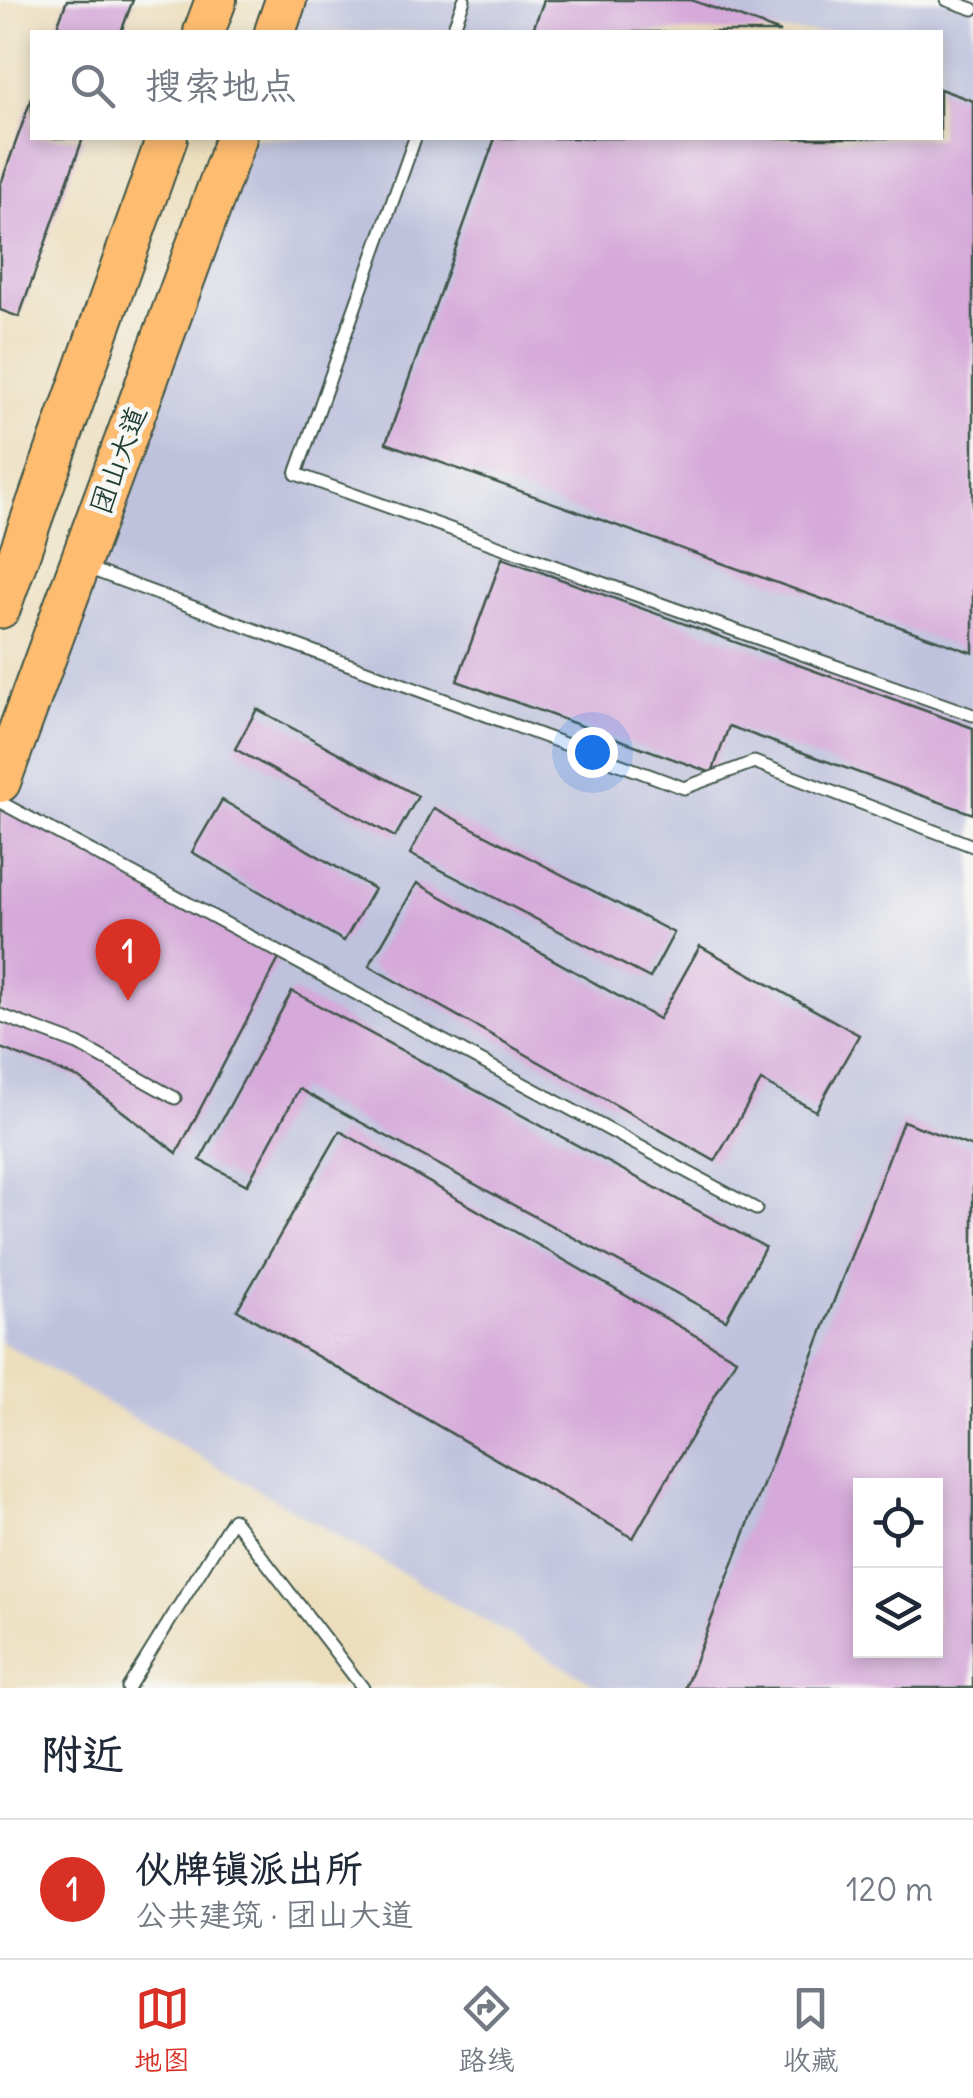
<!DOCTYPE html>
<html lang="zh">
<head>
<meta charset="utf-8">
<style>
	:root { --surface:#fff; --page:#f2f2f3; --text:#1f2937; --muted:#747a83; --line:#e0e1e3; --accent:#d93025 }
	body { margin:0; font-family:Delius,"LXGW WenKai TC",sans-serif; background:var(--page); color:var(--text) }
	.controls { position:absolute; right:30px; bottom:30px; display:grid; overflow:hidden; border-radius:0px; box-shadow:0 5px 15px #0003 }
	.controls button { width:90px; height:90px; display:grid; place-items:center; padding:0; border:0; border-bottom:2px solid var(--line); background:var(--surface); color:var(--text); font:50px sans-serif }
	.you { position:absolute; left:592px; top:752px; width:35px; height:35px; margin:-25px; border:8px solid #fff; border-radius:50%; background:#1a73e8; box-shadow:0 0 0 15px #1a73e833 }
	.badge { display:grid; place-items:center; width:65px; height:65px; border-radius:50%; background:var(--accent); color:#fff; font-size:32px; font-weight:700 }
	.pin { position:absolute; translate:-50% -82px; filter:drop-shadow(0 2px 5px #0008) }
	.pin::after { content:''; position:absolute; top:52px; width:35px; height:30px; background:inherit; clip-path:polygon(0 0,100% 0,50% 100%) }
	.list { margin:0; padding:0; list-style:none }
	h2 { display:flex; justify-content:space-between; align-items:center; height:130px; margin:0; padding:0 40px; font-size:42px }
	h2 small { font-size:32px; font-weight:400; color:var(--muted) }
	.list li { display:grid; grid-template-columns:65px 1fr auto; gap:30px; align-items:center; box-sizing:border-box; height:140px; padding:0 40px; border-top:2px solid var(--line) }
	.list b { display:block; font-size:38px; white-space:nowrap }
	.list p { margin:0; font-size:32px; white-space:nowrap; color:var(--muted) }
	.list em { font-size:32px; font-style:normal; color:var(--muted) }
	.icon { flex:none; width:55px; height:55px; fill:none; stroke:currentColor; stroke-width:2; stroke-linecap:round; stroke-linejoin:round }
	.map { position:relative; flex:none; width:973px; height:1688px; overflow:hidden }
	.search { position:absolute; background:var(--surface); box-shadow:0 5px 15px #0003; left:30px; right:30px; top:30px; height:110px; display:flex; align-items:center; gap:25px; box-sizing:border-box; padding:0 35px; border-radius:0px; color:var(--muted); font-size:38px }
	.sheet { height:270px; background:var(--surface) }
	nav { display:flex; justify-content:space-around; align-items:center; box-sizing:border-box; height:140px; border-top:2px solid var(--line); background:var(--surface); font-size:28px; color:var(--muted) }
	nav a { display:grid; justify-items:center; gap:5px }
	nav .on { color:var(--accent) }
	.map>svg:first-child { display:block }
	.industrial { fill:#bfc2dd; fill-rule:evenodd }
	.building { fill:#d5a9d9; fill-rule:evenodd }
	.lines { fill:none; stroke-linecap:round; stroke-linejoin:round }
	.service-casing { stroke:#3e5548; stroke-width:15 }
	.trunk-casing { stroke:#3e5548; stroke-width:44 }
	.service { stroke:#fff; stroke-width:11 }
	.trunk { stroke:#febc70; stroke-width:40 }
	.labels { text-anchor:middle; stroke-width:9; stroke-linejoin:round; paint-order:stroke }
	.street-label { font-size:28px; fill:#1f3d34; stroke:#f6f6f2 }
</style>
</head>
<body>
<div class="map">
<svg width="973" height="1688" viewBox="0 0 973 1688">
	<rect width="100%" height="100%" fill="#f6f6f2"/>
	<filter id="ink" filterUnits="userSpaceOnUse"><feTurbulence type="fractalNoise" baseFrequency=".01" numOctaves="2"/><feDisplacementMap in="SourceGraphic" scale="20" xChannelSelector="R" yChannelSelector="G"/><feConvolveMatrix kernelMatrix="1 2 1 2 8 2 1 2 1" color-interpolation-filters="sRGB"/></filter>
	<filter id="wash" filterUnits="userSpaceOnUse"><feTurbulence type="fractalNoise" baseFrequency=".0048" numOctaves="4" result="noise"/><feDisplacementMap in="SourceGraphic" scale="40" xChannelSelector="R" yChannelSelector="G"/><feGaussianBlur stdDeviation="2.25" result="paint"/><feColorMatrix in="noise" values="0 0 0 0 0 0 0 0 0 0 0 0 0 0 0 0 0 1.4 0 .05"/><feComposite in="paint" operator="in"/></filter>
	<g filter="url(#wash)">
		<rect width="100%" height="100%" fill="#ecdebc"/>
		<path class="industrial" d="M286,0H973V1688H601L0,1341V782L236,138H940V32H275ZM860,1486H936V1650H860Z"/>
		<g id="blocks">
			<g class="building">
				<path d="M67,0H133L121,32H55Z"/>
				<path d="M544,0H691L781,32H532Z"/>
				<path d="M940,89L973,101V653L386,443L495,138H940Z"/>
				<path d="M32,97V138H83L19,317L0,310V186Z"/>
				<path d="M502,558L973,728V814L729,726L712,773L457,681Z"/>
				<path d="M257,709L418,796L395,837L235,749Z"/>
				<path d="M222,800L374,889L344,941L192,852Z"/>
				<path d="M0,802L282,953L177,1153L79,1078L0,1048Z"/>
				<path d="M434,808L674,933L650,978L410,854Z"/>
				<path d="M417,883L659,1019L700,946L859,1035L816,1111L761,1081L715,1161L369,966Z"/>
				<path d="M292,991L765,1247L726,1320L299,1089L247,1185L200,1160Z"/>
				<path d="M903,1121L973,1147V1688H685ZM860,1486H936V1650H860Z"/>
				<path d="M340,1131L736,1359L633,1538L237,1310Z"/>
			</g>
		</g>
	</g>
	<g filter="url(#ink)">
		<use href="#blocks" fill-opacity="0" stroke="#3e5548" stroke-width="2.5"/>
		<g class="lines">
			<defs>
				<g id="service">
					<path d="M947,0L973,9"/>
					<path d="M452,32L464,0"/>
					<path d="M415,138L296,474L973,715"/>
					<path d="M87,568L684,788L754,762L973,846"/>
					<path d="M0,802L756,1209"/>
					<path d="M0,1015L78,1044L175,1098"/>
					<path d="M128,1688L233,1519L363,1688"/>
				</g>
				<g id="trunk">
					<path d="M204,32L216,0"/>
					<path d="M275,32L286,0"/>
					<path d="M0,608L167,138"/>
					<path d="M0,782L236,138"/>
				</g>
			</defs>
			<use href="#service" class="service-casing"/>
			<use href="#trunk" class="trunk-casing"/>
			<use href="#service" class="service"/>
			<use href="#trunk" class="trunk"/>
		</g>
	</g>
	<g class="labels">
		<g class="street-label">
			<text transform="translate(118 460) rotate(-70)" y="10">团山大道</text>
		</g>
	</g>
</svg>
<div class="controls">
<button><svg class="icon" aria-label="locate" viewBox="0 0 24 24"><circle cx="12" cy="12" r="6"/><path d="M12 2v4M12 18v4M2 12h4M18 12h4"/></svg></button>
<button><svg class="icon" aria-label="layers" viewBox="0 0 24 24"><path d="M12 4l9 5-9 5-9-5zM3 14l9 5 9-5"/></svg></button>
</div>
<div class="you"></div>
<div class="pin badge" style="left:128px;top:1001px">1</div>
<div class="search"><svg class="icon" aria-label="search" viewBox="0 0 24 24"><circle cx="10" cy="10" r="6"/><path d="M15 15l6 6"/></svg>搜索地点</div>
</div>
<section class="sheet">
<h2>附近<small></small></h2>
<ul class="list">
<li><span class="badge">1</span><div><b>伙牌镇派出所</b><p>公共建筑 · 团山大道</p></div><em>120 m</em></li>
</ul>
</section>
<nav>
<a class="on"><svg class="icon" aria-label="map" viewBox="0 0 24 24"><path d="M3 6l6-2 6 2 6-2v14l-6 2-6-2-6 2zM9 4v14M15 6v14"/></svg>地图</a>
<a><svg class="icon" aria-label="directions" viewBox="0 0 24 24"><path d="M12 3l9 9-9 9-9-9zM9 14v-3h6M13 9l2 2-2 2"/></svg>路线</a>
<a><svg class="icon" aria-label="saved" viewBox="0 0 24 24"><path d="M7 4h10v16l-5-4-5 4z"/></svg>收藏</a>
</nav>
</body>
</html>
